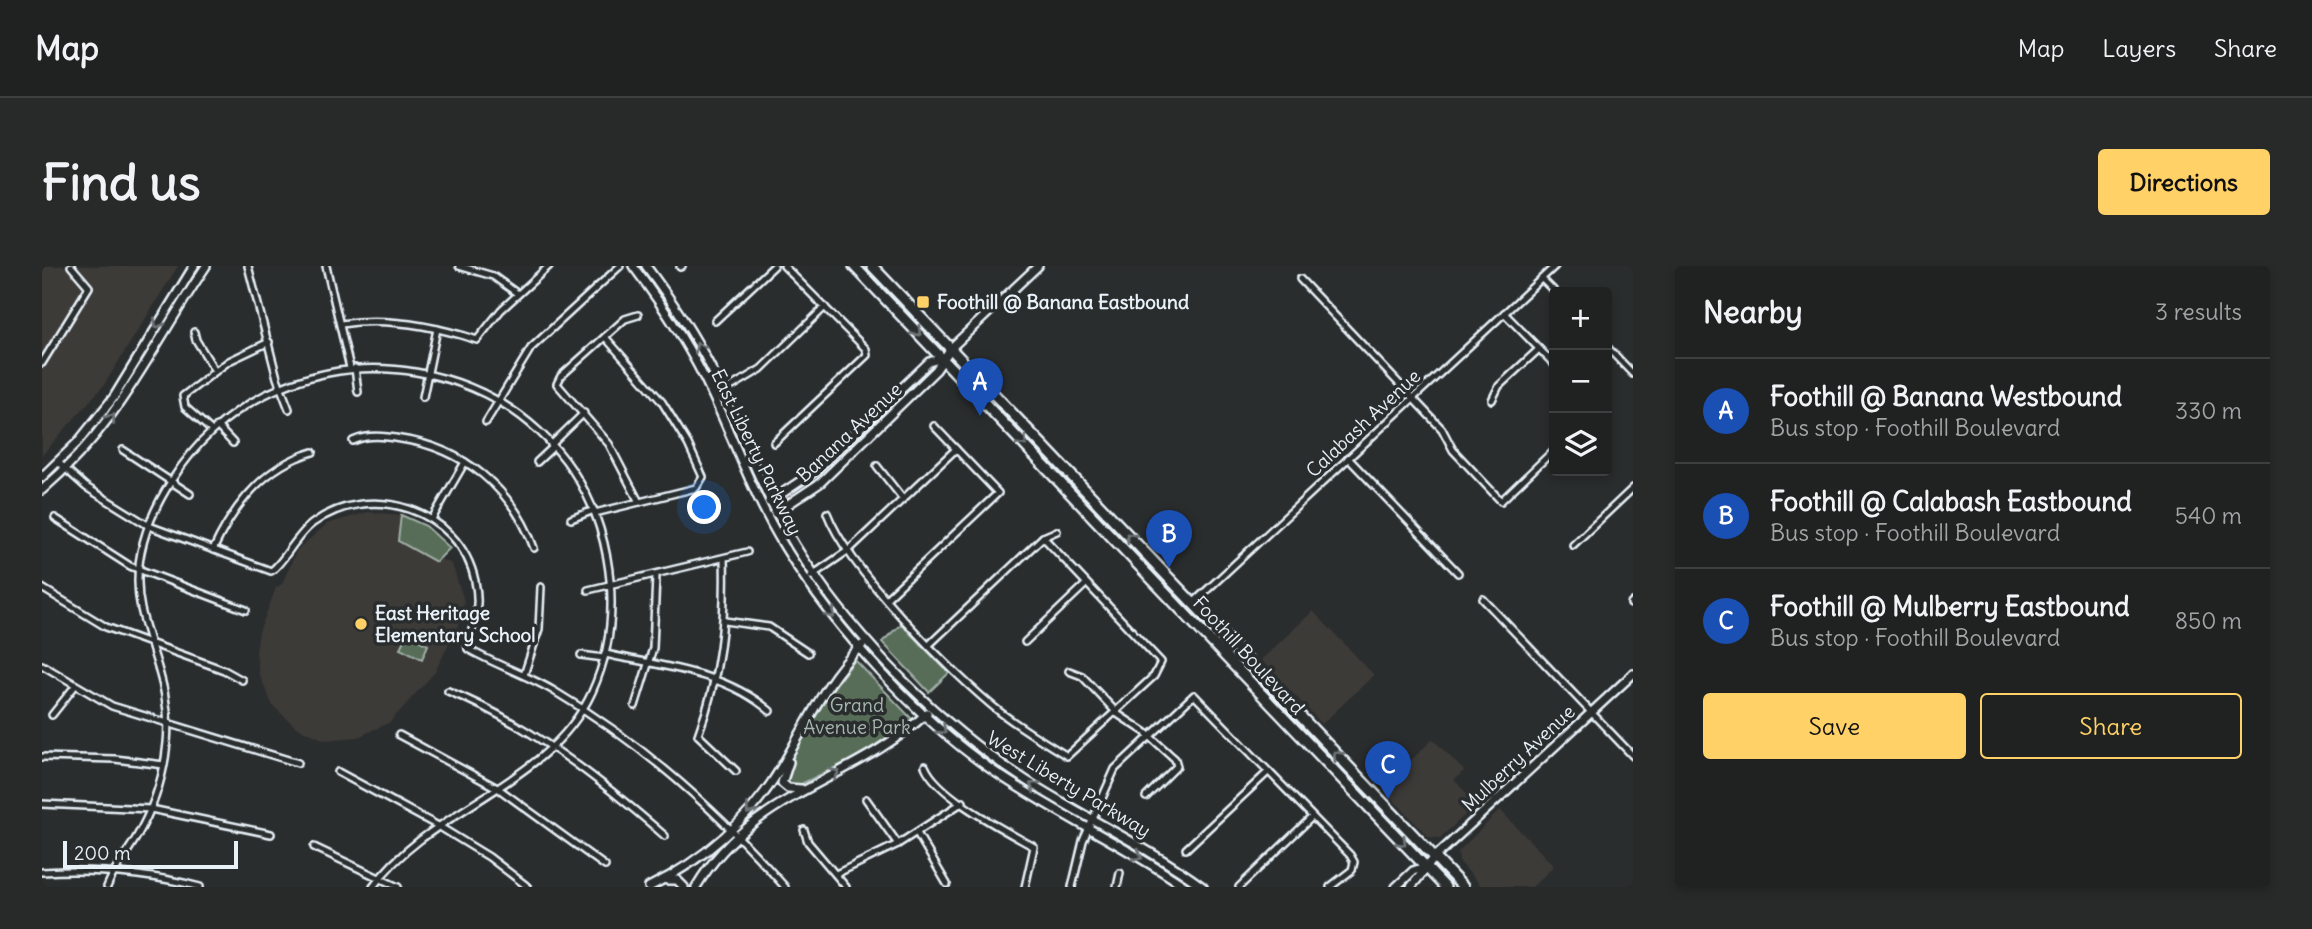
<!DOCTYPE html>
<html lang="en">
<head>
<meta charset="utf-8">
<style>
	:root { --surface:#202222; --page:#282a2a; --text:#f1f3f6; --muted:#a2a4a5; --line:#3d3f40; --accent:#ffd166 }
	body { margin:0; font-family:Delius,sans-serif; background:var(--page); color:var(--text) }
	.controls { position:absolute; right:21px; top:21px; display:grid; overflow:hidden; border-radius:7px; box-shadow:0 4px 10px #0003 }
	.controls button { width:63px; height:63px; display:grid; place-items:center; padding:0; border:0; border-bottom:2px solid var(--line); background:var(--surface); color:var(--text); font:35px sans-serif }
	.scale { position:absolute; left:21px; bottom:18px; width:175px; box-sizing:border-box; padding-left:7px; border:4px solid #e8f1f8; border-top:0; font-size:19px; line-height:24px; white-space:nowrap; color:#e8f1f8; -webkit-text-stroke:5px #2a2d2e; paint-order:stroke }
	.you { position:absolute; left:663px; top:242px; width:24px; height:24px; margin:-18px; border:5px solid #fff; border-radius:50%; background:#1a73e8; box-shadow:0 0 0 10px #1a73e833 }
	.badge { display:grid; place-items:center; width:46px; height:46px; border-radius:50%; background:var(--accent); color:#fff; font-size:23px; font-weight:700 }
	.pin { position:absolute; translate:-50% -58px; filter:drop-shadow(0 2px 4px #0008) }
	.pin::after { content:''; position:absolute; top:37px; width:24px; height:21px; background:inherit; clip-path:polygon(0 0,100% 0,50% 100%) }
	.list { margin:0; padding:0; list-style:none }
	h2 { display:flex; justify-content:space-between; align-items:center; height:91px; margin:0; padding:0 28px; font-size:30px }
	h2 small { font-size:23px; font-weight:400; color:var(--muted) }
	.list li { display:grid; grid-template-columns:46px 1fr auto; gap:21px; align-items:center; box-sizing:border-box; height:105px; padding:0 28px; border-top:2px solid var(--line) }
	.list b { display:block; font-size:26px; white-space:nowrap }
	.list p { margin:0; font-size:23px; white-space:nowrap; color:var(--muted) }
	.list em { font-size:23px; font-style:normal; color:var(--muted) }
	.actions { display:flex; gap:14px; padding:21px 28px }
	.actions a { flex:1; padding:16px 0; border:2px solid var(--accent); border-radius:7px; text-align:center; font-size:24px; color:var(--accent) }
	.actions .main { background:var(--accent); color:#111 }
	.icon { flex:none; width:38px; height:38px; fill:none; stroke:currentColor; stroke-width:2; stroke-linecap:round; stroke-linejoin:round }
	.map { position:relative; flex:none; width:1591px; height:621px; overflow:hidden; border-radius:7px }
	header { display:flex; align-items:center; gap:42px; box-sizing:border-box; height:98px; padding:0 35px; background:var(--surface); border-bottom:2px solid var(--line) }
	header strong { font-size:33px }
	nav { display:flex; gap:38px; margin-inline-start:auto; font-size:24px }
	.intro { display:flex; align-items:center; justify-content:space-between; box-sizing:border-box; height:168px; padding:0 42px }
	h1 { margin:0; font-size:49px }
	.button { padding:18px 32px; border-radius:7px; background:var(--accent); color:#111; font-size:24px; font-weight:700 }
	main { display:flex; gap:42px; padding:0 42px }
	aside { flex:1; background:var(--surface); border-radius:7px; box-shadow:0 4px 10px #0003 }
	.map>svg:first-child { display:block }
	.built { fill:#3d3a39 }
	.green { fill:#596d58; stroke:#a0afa8; stroke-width:2 }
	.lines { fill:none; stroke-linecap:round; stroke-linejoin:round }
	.minor-casing { stroke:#e8f1f8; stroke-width:10 }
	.tertiary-casing { stroke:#e8f1f8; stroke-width:12 }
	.primary-casing { stroke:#e8f1f8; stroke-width:14 }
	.minor { stroke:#2a2d2e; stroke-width:5 }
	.tertiary { stroke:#2a2d2e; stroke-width:7 }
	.primary { stroke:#2a2d2e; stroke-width:9 }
	.oneway { stroke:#6c7275 }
	.poi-dot { fill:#ffd166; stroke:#2a2d2e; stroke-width:2.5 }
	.labels { text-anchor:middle; stroke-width:7; stroke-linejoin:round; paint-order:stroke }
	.poi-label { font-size:19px; font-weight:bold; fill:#e8f1f8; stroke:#2a2d2e; text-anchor:start }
	.street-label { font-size:19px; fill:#e8f1f8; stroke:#2a2d2e }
	.park-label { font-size:19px; fill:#a8b6b0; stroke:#2a2d2e }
</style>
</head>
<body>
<header>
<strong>Map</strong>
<nav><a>Map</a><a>Layers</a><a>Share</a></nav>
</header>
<div class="intro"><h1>Find us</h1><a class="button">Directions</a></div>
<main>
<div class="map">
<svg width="1591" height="621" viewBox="0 0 1591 621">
	<rect width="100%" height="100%" fill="#2a2d2e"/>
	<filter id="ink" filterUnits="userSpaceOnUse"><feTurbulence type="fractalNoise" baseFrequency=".0143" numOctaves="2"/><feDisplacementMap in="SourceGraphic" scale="14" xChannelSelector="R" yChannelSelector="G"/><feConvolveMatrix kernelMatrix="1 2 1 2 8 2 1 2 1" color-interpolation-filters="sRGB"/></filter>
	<g filter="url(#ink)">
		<g class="built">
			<path d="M0,0H136L62,119L0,189Z"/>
			<path d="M326,246L359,249L356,275L394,295L396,292L410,298L422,335L420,351L393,406L348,456L316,471L283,474L254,461L231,440L217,408L214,386L217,366L234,322L240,318L255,284L285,258Z"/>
			<path d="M1271,345L1332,409L1280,458L1219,394Z"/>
			<path d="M1391,473L1422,505L1412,514L1435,538L1398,572L1387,571L1340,522Z"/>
			<path d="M1458,544L1512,600L1490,621H1440L1417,595L1416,586Z"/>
		</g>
		<g class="green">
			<path d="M359,249L384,260L408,282L394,296L356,275Z"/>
			<path d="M859,358L907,407L887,426L840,376Z"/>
			<path d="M365,368L386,379L380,393L358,382Z"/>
			<path d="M813,394L871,454L817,490L755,520L745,518C736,492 795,416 813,394Z"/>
		</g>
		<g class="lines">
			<defs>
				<g id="minor">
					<path d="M206,0L235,112L247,143"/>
					<path d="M284,0L308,102"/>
					<path d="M417,0L451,10L476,28"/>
					<path d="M638,1L640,0"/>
					<path d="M1258,13L1400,163L1411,184L1459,235L1512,184"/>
					<path d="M1500,13L1513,26"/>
					<path d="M1462,47L1512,98"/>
					<path d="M596,49L583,53L519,110L515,118L567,178L597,236"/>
					<path d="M673,55L732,0"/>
					<path d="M299,58C345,51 392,60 435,74L459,44L507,0"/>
					<path d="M152,66L154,74L173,105"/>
					<path d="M1565,81L1591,108"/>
					<path d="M0,97L47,21L29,0"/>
					<path d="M313,102L316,126"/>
					<path d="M381,131L395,63"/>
					<path d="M672,131L719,103L783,41"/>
					<path d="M1450,134L1457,120L1497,83"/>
					<path d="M444,156L489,82L578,0"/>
					<path d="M175,160L191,177"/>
					<path d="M170,165L143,141L141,130L187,95L227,76"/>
					<path d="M311,175C326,168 343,170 359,173C421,182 471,223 492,282"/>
					<path d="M732,177L825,89L824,83L742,0"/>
					<path d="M509,179L542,147"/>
					<path d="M81,184L148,228"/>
					<path d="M1306,192L1416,307"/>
					<path d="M16,196L44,221L107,260L229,305C241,298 254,269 271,257C328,215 418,243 433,315C436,329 436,344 432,358C430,366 424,374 426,383C454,399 485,409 512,425C600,477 676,545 743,621"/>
					<path d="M495,196L511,181"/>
					<path d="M835,200L861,233"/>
					<path d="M553,247L654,222L661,211L646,178L620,136L563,71"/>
					<path d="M785,247C806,303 909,407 958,446C979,462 1002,476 1025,490L1112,410L1119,396L1001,271"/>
					<path d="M13,252L88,300L204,344"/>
					<path d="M390,253L423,196"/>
					<path d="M529,253L552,244"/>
					<path d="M1531,279L1591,222"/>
					<path d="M171,284C192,239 222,200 271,186"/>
					<path d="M682,292C684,355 678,410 656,469L694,505"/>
					<path d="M769,310L807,284L914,183"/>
					<path d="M0,322L64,361L182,404L200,414"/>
					<path d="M546,324L705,286"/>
					<path d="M845,332L956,227L892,160"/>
					<path d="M1441,333L1591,490"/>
					<path d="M1151,337L1513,0"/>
					<path d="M1589,338L1591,336"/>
					<path d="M683,355L727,361L766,387"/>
					<path d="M983,376L1044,318"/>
					<path d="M888,378L1001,271L1015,265"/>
					<path d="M563,388C620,400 683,406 728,445"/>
					<path d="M539,389L562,392"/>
					<path d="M0,399L70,440L256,497"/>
					<path d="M1027,405L1040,410L1077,449L1103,466L1133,493L1135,500L1104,531"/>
					<path d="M482,409L497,363L499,321"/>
					<path d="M406,425C486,457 559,514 623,570"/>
					<path d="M593,440L611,382L614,310"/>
					<path d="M10,449L33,420"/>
					<path d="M357,469L457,523L563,600"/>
					<path d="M0,491L73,493L122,499"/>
					<path d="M883,500C895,530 964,565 992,581L983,621"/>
					<path d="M296,506L398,561L447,591L486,621"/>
					<path d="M824,533L856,578"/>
					<path d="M0,538L109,543L229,568"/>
					<path d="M762,564L766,576L804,621"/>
					<path d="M875,567L905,618"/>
					<path d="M272,581L356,621"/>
					<path d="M1144,583L1226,506"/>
					<path d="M0,606C52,603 108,608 158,621"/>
					<path d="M794,608L856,578L921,536"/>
					<path d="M65,621C72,603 84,589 94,572C111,543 122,510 125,477C130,425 110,391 99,343C89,298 105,252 130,214C243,35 527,80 565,292C573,337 569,384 550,426C507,520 388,541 331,621"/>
					<path d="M1030,621L1041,575L1073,503L1152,429L1308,589L1312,596L1310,604L1288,621"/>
					<path d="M1075,621L1078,607"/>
					<path d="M1197,621L1269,552"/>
				</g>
				<g id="tertiary">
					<path d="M591,0C622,41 650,84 671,130C695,182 714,235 744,283C794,364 875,453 953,506C1015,548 1083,579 1144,621"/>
					<path d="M604,0C628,32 651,66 669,102C700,166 722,233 761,292C818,378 899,460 985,515C1043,552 1105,580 1161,621"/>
					<path d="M0,211L36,176L72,131L152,0"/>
					<path d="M0,224C77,158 109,82 164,0"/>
					<path d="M727,236L772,206L887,96L900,92"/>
					<path d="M733,247L778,217L894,104L909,82L996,0"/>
					<path d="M747,496L740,517L746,522L759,523"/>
					<path d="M625,614H635L642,621"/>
					<path d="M607,621C662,594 709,553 740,500C765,458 784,413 820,379"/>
					<path d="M654,621C712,524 810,517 885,447"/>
					<path d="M1354,621L1371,605L1383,601"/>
					<path d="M1369,621L1393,591L1591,408"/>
				</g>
				<g id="primary">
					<path d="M812,0L1403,621"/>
					<path d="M830,0L1421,621"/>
				</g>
			</defs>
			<use href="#minor" class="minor-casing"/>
			<use href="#tertiary" class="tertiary-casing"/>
			<use href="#primary" class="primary-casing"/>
			<use href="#minor" class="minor"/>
			<use href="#tertiary" class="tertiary"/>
			<use href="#primary" class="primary"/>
		</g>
		<defs><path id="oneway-chevron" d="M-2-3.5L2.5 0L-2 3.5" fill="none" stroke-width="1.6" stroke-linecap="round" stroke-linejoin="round" transform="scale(1.75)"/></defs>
		<g class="oneway">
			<use href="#oneway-chevron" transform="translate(116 58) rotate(119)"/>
			<use href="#oneway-chevron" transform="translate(875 66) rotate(46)"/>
			<use href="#oneway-chevron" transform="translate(657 81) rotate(-119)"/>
			<use href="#oneway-chevron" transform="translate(69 152) rotate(-53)"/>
			<use href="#oneway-chevron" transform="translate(981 176) rotate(47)"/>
			<use href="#oneway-chevron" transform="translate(1088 271) rotate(-134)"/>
			<use href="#oneway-chevron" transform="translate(789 348) rotate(51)"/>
			<use href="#oneway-chevron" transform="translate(900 464) rotate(43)"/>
			<use href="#oneway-chevron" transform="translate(1295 489) rotate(-134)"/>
			<use href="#oneway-chevron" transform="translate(793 507) rotate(-26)"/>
			<use href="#oneway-chevron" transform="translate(992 520) rotate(-148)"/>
			<use href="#oneway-chevron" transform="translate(708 544) rotate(129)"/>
			<use href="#oneway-chevron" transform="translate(1360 576) rotate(46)"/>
			<use href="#oneway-chevron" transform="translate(1096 590) rotate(31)"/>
		</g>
	</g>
	<g class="poi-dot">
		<rect x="874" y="29" width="14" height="14" rx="3.5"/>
		<circle cx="319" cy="358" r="7"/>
	</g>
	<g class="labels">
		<g class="poi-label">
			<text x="895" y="43">Foothill @ Banana Eastbound</text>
			<text x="333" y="354">East Heritage<tspan x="333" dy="22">Elementary School</tspan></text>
		</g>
		<g class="street-label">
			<text transform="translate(1321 157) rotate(-43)" y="7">Calabash Avenue</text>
			<text transform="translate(807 166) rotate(-43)" y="7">Banana Avenue</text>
			<text transform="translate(715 186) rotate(64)" y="7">East Liberty Parkway</text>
			<text transform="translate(1207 389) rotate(47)" y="7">Foothill Boulevard</text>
			<text transform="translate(1476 492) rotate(-43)" y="7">Mulberry Avenue</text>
			<text transform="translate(1027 518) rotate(31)" y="7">West Liberty Parkway</text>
		</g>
		<g class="park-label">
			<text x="815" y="446">Grand<tspan x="815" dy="22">Avenue Park</tspan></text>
		</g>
	</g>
</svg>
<div class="controls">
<button>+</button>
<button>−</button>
<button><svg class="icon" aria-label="layers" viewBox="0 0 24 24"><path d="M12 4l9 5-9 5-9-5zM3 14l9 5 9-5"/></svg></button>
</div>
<div class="scale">200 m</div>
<div class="you"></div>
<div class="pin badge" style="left:938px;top:150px;background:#1a4fb4">A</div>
<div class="pin badge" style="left:1127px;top:302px;background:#1a4fb4">B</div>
<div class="pin badge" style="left:1346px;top:533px;background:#1a4fb4">C</div>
</div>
<aside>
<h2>Nearby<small>3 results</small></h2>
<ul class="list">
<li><span class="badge" style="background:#1a4fb4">A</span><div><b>Foothill @ Banana Westbound</b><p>Bus stop · Foothill Boulevard</p></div><em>330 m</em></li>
<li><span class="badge" style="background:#1a4fb4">B</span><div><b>Foothill @ Calabash Eastbound</b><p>Bus stop · Foothill Boulevard</p></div><em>540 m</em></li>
<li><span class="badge" style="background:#1a4fb4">C</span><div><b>Foothill @ Mulberry Eastbound</b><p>Bus stop · Foothill Boulevard</p></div><em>850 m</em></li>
</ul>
<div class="actions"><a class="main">Save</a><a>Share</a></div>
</aside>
</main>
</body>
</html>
